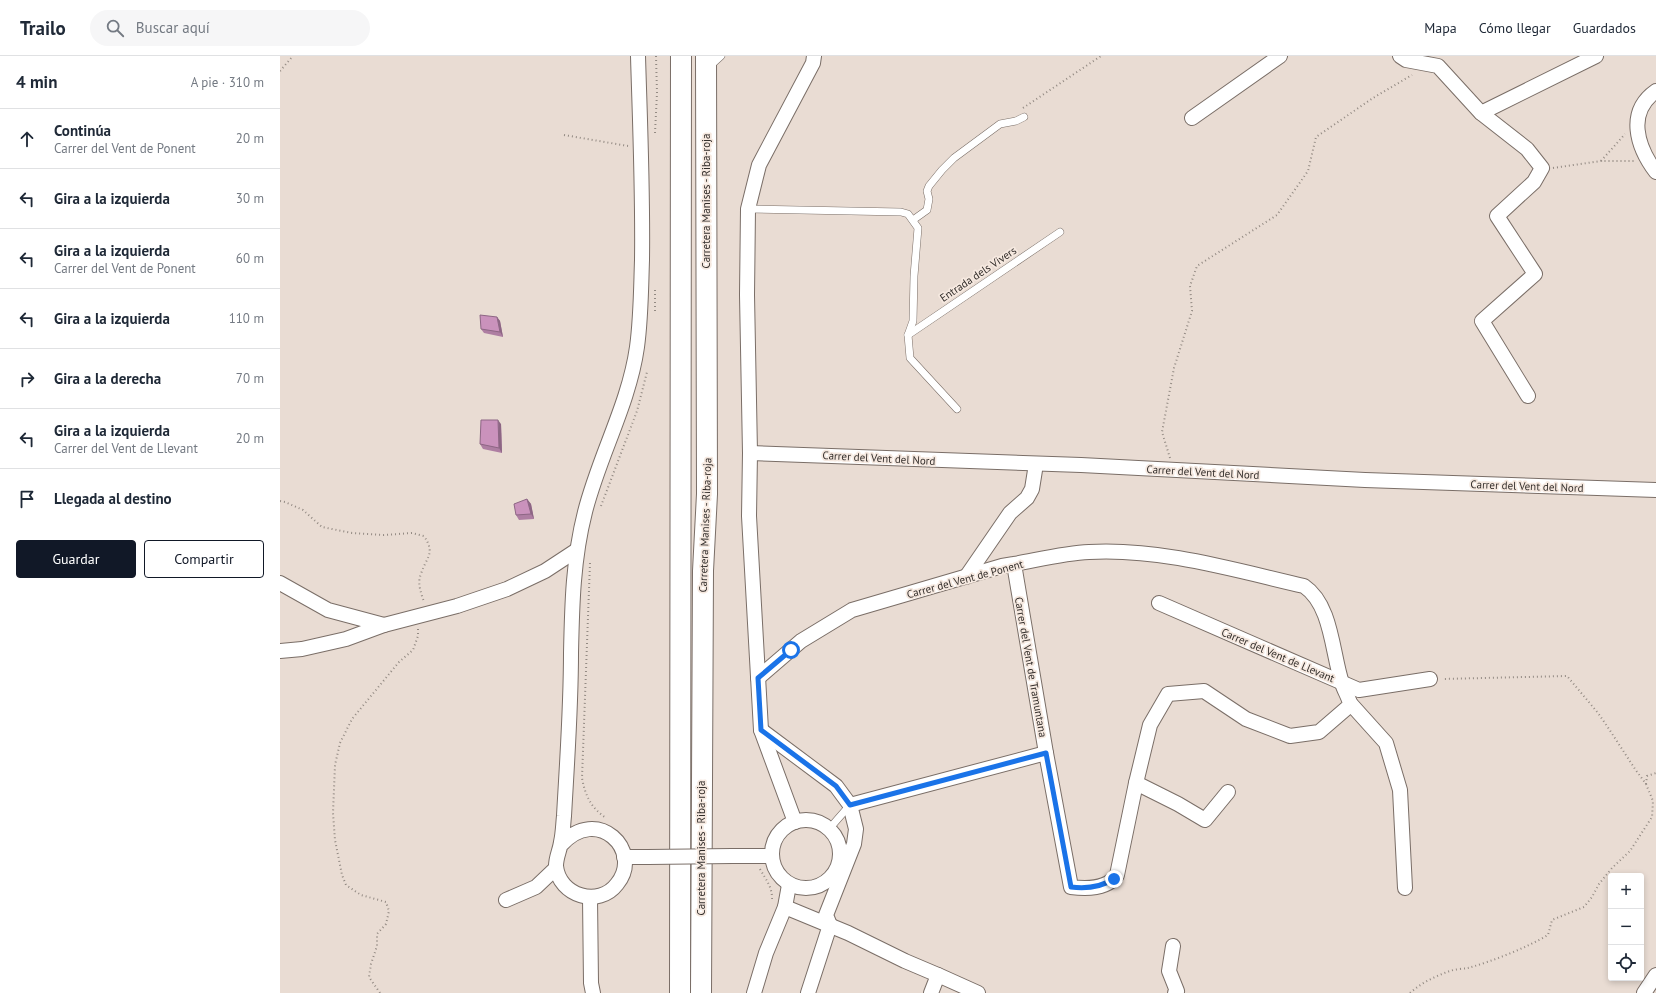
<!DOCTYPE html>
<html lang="es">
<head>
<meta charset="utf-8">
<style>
	:root { --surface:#fff; --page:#f6f6f7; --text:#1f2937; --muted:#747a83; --line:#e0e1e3; --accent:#111827 }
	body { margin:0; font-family:"PT Sans",sans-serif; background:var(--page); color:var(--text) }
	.controls { position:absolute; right:12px; bottom:12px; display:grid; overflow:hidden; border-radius:4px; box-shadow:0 2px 6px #0003 }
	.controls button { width:36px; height:36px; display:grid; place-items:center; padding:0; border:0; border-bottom:1px solid var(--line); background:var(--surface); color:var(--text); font:20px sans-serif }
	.stop { position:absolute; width:12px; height:12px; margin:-9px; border:3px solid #1a73e8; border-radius:50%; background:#fff }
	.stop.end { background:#1a73e8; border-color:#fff; box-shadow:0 1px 4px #0008 }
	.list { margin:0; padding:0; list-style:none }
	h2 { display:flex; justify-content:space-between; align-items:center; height:52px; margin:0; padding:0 16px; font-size:17px }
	h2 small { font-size:13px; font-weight:400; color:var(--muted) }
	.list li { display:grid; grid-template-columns:26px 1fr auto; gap:12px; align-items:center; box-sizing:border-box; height:60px; padding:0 16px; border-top:1px solid var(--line) }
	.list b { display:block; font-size:15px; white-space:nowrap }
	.list p { margin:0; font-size:13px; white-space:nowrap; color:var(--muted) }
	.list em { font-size:13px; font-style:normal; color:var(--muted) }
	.actions { display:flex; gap:8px; padding:12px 16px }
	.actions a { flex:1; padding:9px 0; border:1px solid var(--accent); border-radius:4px; text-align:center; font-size:14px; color:var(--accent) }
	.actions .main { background:var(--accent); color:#fff }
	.icon { flex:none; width:22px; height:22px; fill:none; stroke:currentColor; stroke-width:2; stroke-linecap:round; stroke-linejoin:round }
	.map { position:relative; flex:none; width:1376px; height:937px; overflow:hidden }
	header { display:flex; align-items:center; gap:24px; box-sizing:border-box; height:56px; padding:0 20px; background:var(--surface); border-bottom:1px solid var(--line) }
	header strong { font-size:19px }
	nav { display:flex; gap:22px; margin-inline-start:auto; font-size:14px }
	.search { width:280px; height:36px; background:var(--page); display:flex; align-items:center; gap:10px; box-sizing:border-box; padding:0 14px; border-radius:22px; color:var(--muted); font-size:15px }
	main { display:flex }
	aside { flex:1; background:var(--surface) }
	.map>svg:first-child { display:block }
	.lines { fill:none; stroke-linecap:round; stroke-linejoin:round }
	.service-casing { stroke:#7a6e67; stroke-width:8 }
	.minor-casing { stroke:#7a6e67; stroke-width:16 }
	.secondary-casing { stroke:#7a6e67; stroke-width:22 }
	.path { stroke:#938a83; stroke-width:2; stroke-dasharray:1 3; stroke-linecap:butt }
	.service { stroke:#fff; stroke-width:7 }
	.minor { stroke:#fff; stroke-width:14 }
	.secondary { stroke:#fff; stroke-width:20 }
	.minor-bridge-casing { stroke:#7a6e67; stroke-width:16; stroke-linecap:butt }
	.minor-bridge { stroke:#fff; stroke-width:14 }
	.wall { fill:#ae7ea2 }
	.shaded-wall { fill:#8d6684 }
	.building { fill:#ca92bc; stroke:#8d6684 }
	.route { stroke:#1a73e8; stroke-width:5 }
	.labels { text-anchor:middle; stroke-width:3.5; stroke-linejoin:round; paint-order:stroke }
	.street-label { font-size:11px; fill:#332e2b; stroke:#f6e9e0 }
</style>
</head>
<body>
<header>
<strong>Trailo</strong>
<div class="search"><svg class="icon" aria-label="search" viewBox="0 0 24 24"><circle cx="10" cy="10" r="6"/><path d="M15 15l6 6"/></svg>Buscar aquí</div>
<nav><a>Mapa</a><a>Cómo llegar</a><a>Guardados</a></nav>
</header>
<main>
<aside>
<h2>4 min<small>A pie · 310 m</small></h2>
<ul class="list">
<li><svg class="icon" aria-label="ahead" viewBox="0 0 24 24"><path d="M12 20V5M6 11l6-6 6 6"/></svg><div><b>Continúa</b><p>Carrer del Vent de Ponent</p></div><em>20 m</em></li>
<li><svg class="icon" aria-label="left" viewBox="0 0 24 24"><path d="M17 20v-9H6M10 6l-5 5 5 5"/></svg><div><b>Gira a la izquierda</b></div><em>30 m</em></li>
<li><svg class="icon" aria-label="left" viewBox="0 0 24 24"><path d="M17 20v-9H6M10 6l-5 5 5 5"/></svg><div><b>Gira a la izquierda</b><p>Carrer del Vent de Ponent</p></div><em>60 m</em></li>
<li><svg class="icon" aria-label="left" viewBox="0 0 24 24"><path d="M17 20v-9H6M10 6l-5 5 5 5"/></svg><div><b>Gira a la izquierda</b></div><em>110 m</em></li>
<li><svg class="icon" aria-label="right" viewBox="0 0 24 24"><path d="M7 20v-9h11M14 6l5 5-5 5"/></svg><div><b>Gira a la derecha</b></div><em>70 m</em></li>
<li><svg class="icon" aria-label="left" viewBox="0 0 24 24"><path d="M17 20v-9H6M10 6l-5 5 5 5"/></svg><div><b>Gira a la izquierda</b><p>Carrer del Vent de Llevant</p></div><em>20 m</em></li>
<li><svg class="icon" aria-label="arrive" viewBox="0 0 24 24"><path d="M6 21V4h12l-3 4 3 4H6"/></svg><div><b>Llegada al destino</b></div></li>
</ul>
<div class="actions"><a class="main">Guardar</a><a>Compartir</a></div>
</aside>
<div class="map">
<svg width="1376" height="937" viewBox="0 0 1376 937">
	<rect width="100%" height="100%" fill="#e9dcd3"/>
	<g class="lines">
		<defs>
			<g id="service">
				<path d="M429,11L441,0"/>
				<path d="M468,153L621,156L628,158L638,172L634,220L633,265L628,279L630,302L677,353"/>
				<path d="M633,164L647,154L649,143L647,135L649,130L662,114L674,102L720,68L736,65L744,61"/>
				<path d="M628,279L780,176"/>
				<path d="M549,773L570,749"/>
			</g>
			<g id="minor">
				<path d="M1120,0L1126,4L1158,10L1201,57L1247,93L1262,112L1254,126L1217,160L1255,218L1202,265L1248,340"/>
				<path d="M1376,35C1346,56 1357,91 1376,116"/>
				<path d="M1201,57L1316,0"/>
				<path d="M912,62L1000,0"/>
				<path d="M470,397L801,409L1085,424L1376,434"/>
				<path d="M686,521L730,457L747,442L752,433L756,408"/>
				<path d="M0,527L48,554L104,569"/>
				<path d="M879,547L1079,634L1150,623"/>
				<path d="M0,595L22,593L66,583L104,569L177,550L227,533L265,515L297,494"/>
				<path d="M478,622L521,585L572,554L722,510L734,508C757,504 785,497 809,496C881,492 954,514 1024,530C1052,549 1052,597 1062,627C1064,634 1068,640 1070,647L1068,651L1039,676L1010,680L966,663L924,635L888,638L870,669L856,727L837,819C827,833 806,833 791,831L766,697L734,508"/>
				<path d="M1070,647L1106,687L1120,734L1125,832"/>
				<path d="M481,674L556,730L570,749L576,773L574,788L546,859L550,869"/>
				<path d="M856,727L898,748L925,764L948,736"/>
				<path d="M570,749L766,697"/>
				<circle cx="526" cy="798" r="34"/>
				<path d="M515,766L481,674L469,460L470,397L467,239L468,153L479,109L533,7L534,0"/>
				<path d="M281,789C317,748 364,795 337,828C319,852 279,840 276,810C276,801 280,794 281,786C283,777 283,769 284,760C287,706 291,652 291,597C292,549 293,503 305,456C319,400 349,348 357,291C361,262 361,233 362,204C363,136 360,68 358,0"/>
				<path d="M452,800H491"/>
				<path d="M344,801H368"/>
				<path d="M310,842L311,927L313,937"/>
				<path d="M226,844L256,831L276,812"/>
				<path d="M505,851L568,877L625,905L658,919L651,937"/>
				<path d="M893,890L889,915L897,935L895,937"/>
				<path d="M658,919L698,937"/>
				<path d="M474,937L486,897L505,851L509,829"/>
				<path d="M528,937L550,869"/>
				<path d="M1364,937L1376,919"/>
			</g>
			<g id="secondary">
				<path d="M400,937L401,0"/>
				<path d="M421,937L423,515L427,438L426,0"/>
			</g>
		</defs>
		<use href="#service" class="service-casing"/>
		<use href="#minor" class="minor-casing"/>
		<use href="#secondary" class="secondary-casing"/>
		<g class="path">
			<path d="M0,15L13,0"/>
			<path d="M743,52L821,0"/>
			<path d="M375,77L377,37L376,0"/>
			<path d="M284,79L348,90"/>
			<path d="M1321,105L1345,78"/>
			<path d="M1273,112L1321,105H1354"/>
			<path d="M375,255V233"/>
			<path d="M890,402L882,376L894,312L912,255L910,230L917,210L997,159L1028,115L1036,81L1093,42L1132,19"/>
			<path d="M0,445L5,446L23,454L42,471L72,477L104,479L132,477L144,480C156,498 146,501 141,518C137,527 141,537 144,546"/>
			<path d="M321,450L357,355L367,316"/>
			<path d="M310,507L302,722C305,739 311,752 326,762"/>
			<path d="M1366,728L1367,720L1376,717"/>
			<path d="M480,813C486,824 492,830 492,843"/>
			<path d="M100,937L89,921L91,908L97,890V878L106,868L109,855L106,846L81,839L66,829L62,819L55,784L53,757L55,709L60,687L72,663L119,606L133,594L138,580V573"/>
			<path d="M1130,937C1141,927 1154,921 1167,916C1174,913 1182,913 1188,912C1213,905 1246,892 1268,879L1272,864L1304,851L1312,841L1319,828L1332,812L1350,795L1372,761L1373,745L1366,728L1355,713L1329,673L1318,657L1287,620L1162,623"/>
		</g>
		<use href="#service" class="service"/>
		<use href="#minor" class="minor"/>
		<use href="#secondary" class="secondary"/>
		<defs>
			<path id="minor-bridge" d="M368,801L452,800"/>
		</defs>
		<use href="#minor-bridge" class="minor-bridge-casing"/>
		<use href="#minor-bridge" class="minor-bridge"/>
	</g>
	<g class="wall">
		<path d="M217,261L220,265L223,281L204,277L201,273Z"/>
		<path d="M221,368L222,397L203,393L200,388Z"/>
		<path d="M247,443L251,448L254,463L239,464L236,459Z"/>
	</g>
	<g class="shaded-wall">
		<path d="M217,261L220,265L223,281L220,276Z"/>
		<path d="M218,364L221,368L222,397L219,392Z"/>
		<path d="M247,443L251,448L254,463L251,458Z"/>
	</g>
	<g class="building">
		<path d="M200,259L217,261L220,276L201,273Z"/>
		<path d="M201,364H218L219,392L200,388Z"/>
		<path d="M247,443L251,458L236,459L234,448Z"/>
	</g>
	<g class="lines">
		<path class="route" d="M511,594L478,622L481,674L556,730L570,749L766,697L791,831C807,833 821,831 834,823"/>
	</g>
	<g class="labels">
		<g class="street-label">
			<text transform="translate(426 145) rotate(-90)" y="4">Carretera Manises - Riba-roja</text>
			<text transform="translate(698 218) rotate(-34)" y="4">Entrada dels Vivers</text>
			<text transform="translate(599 402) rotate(3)" y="4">Carrer del Vent del Nord</text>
			<text transform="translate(923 416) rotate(3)" y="4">Carrer del Vent del Nord</text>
			<text transform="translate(1247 430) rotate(2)" y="4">Carrer del Vent del Nord</text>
			<text transform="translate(425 469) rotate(-88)" y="4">Carretera Manises - Riba-roja</text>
			<text transform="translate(685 523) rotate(-15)" y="4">Carrer del Vent de Ponent</text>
			<text transform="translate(998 599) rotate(23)" y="4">Carrer del Vent de Llevant</text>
			<text transform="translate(751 611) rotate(80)" y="4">Carrer del Vent de Tramuntana</text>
			<text transform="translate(421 792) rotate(-90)" y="4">Carretera Manises - Riba-roja</text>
		</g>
	</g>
</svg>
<div class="controls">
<button>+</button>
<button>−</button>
<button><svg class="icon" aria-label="locate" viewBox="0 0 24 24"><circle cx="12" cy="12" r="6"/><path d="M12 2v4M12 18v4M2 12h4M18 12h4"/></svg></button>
</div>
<div class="stop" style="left:511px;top:594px"></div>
<div class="stop end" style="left:834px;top:823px"></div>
</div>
</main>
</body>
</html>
